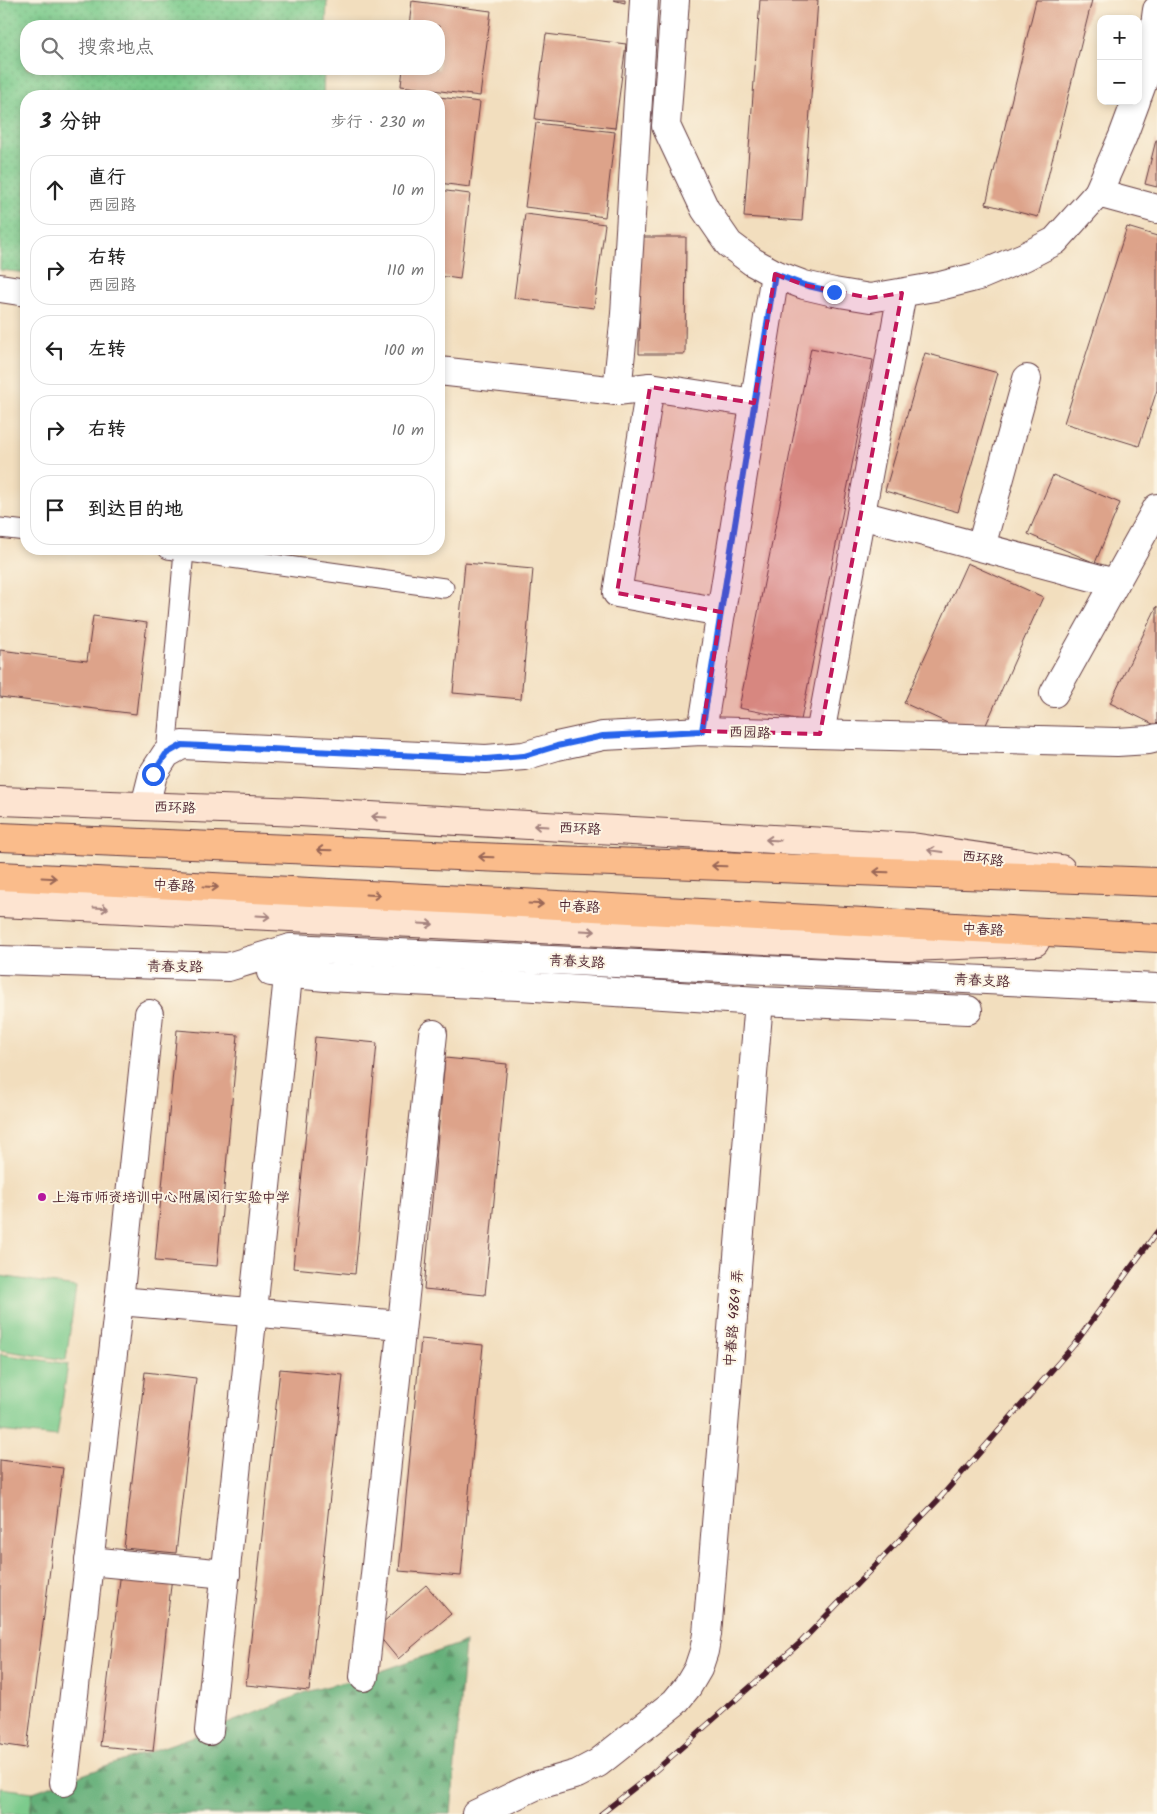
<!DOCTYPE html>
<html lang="zh">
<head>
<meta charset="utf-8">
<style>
	:root { --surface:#fff; --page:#f2f2f2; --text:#222; --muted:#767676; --line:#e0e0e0 }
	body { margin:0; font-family:Kalam,"LXGW WenKai TC",sans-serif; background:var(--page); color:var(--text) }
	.controls { position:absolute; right:15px; top:15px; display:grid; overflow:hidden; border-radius:10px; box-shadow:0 2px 8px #0003 }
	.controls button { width:45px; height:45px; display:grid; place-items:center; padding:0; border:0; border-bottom:1px solid var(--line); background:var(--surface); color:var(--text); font:25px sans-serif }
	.stop { position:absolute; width:15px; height:15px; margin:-11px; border:4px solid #2563eb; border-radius:50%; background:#fff }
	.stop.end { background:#2563eb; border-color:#fff; box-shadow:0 1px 5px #0008 }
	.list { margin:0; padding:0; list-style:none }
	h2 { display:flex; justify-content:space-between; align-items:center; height:65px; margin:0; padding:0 20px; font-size:21px }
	h2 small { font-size:16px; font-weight:400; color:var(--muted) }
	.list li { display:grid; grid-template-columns:32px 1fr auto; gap:15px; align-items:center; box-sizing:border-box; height:70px; margin:0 10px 10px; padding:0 10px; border:1px solid var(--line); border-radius:20px }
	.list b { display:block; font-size:19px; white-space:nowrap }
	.list p { margin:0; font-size:16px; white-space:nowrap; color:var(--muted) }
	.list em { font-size:16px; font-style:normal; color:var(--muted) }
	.icon { flex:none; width:28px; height:28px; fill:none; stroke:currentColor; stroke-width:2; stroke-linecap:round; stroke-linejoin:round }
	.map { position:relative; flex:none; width:1157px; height:1814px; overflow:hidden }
	.search { position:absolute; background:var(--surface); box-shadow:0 2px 8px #0003; left:20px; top:20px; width:425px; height:55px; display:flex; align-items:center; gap:12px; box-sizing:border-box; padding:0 18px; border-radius:20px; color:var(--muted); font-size:19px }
	.panel { position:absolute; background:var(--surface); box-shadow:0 2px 8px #0003; left:20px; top:90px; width:425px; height:465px; border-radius:20px }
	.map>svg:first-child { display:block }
	.grass { fill:#7bcb8c; stroke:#62755c }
	.forest { fill:url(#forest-firs); stroke:#576752 }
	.park { fill:url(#park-dots); stroke:#62755c }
	.building { fill:#dda38a }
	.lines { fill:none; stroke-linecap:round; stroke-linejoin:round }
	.lane-casing { stroke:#633c41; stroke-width:21 }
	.street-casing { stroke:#633c41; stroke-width:30 }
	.secondary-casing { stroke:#633c41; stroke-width:30 }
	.primary-casing { stroke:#633c41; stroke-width:30 }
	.lane { stroke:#fff; stroke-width:19 }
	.street { stroke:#fff; stroke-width:28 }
	.secondary { stroke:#fde4d1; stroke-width:28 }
	.primary { stroke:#fabc8b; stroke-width:28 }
	.rail-casing { stroke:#4a1f2b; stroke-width:5.5 }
	.rail { stroke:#fcf5e5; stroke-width:4; stroke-dasharray:11; stroke-linecap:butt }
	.oneway { stroke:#a4827e }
	.oneway2 { stroke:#996656 }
	.route { stroke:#2563eb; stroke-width:6 }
	.marked { fill:#c2185b; fill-opacity:0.2; stroke:#c2185b; stroke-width:4; stroke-dasharray:10 6; stroke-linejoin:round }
	.poi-dot { fill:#b5179e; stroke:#fcf5e5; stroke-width:2 }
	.labels { text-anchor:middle; stroke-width:4; stroke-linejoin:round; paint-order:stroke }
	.street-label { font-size:14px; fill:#4a1f2b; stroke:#fcf5e5 }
	.poi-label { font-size:14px; fill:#4a1f2b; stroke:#fcf5e5; text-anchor:start }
</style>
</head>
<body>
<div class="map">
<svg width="1157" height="1814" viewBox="0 0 1157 1814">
	<defs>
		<pattern id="forest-firs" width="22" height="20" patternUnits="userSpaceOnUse" patternTransform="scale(1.25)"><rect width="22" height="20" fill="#64af78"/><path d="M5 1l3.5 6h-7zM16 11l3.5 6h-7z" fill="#548e63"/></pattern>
		<pattern id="park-dots" width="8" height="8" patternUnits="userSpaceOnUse" patternTransform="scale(1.25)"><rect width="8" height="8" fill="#7bcb8c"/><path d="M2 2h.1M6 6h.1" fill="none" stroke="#6cae79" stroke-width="1.8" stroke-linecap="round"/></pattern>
	</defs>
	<rect width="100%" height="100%" fill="#fcf5e5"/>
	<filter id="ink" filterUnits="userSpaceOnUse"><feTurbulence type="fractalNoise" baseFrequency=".02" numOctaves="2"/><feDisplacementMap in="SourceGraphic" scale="10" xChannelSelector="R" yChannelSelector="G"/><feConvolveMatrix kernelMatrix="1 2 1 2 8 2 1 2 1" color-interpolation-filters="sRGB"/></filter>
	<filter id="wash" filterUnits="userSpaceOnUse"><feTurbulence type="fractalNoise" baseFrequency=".0096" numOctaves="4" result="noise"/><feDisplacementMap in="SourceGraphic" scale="20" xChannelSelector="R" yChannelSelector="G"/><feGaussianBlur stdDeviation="1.12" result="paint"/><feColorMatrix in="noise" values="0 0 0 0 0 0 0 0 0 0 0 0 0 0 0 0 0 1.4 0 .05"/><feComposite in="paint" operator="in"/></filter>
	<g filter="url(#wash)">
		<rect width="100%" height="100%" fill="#f2debe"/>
		<g class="grass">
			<path d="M0,1276L76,1287L66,1360L0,1350Z"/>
			<path d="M0,1354L68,1364L57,1437L0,1431Z"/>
			<path d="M0,1788L33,1792L30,1814H0Z"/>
		</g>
		<path class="forest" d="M465,1642L451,1814H30L33,1792L209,1731L309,1691L364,1677Z"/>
		<path class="park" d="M0,0H327L326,26H26V69H324L323,96H26V273L0,270Z"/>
		<g id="blocks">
			<g class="building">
				<path d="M613,0H625V3Z"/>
				<path d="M760,0H818L802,221L744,217Z"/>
				<path d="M1036,0H1092L1038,217L986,204Z"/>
				<path d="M412,1L491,11L480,96L401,86L403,69H439V26H409Z"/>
				<path d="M546,34L626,44L615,128L535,119Z"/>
				<path d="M401,93L419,95V96H401Z"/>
				<path d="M439,97L480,102L470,187L439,183Z"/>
				<path d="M536,123L615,132L605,217L525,207Z"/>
				<path d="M1156,140H1157V187L1145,184Z"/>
				<path d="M439,190L470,194L460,279L439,276Z"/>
				<path d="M525,214L605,224L594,308L514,298Z"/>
				<path d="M1127,227L1157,236V390L1139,446L1064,423Z"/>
				<path d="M640,237H686L685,354H639Z"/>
				<path d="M811,348L873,360L801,720L739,708Z"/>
				<path d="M925,353L998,373L958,512L885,491Z"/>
				<path d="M1053,475L1120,503L1095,563L1028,534Z"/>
				<path d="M465,563L533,569L521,699L453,693Z"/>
				<path d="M967,563L1043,597L980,738L904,703Z"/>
				<path d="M1157,606V726L1110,703Z"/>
				<path d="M93,616L147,623L136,714L0,697V650L87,661Z"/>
				<path d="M177,1030L238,1035L217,1266L155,1261Z"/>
				<path d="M315,1037L377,1043L355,1274L293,1268Z"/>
				<path d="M445,1058L507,1064L485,1295L424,1289Z"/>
				<path d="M421,1339L483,1345L461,1576L399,1571Z"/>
				<path d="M280,1369L343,1375L309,1691L246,1685Z"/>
				<path d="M145,1372L196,1378L176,1553L124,1548Z"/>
				<path d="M0,1460L63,1468L27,1748L0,1744Z"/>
				<path d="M121,1571L172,1576L153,1751L100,1746Z"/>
				<path d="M426,1585L451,1614L398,1659L374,1630Z"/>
			</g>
		</g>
	</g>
	<g filter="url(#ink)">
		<use href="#blocks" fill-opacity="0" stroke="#633c41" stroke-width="1"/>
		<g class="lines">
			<defs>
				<g id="lane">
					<path d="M0,528L26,531"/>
					<path d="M168,549L444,588"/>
					<path d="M166,754L184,551"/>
				</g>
				<g id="street">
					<path d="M675,0L666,126L705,209L729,244L753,262L775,274L804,285L834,292L870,298L940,286L979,276L1024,257L1055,241L1098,193L1123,136L1136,101"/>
					<path d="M1138,95L1150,62L1157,10"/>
					<path d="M1098,193L1157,209"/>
					<path d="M0,288L26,292"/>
					<path d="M439,371L617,391L650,387L754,403"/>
					<path d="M650,387L617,593L721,612"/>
					<path d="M617,391L625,314L644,0"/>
					<path d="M861,515L1115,583"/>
					<path d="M981,547L1027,379"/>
					<path d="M1054,693L1157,508"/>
					<path d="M702,731L775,274"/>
					<path d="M820,734L902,293"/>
					<path d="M145,806L153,774L166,754L182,745L486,759L524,756L557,746L603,736L702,731L1117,742L1149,740L1157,738"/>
					<path d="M0,960L228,967L291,948L1157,988"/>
					<path d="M271,972L326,977L519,986L759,1001L968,1010"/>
					<path d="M119,1301L401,1325"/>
					<path d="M89,1561L226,1574"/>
					<path d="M364,1677L433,1034"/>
					<path d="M209,1731L291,948"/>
					<path d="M64,1782L119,1301L149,1014"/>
					<path d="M476,1814L535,1786L577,1774L598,1763L675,1702L688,1686L698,1669L704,1651L707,1634L759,1001"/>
				</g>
				<g id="secondary">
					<path d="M0,801L300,812L912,847L1061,869"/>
					<path d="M0,903L908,947L1035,942"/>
				</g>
				<g id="primary">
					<path d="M0,837L503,858L1157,882"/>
					<path d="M0,876L503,902L1157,938"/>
				</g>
			</defs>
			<use href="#lane" class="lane-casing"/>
			<use href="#street" class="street-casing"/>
			<use href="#secondary" class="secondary-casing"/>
			<use href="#primary" class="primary-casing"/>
			<use href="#lane" class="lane"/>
			<use href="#street" class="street"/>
			<use href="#secondary" class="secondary"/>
			<use href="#primary" class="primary"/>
			<defs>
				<path id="rail" d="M601,1814L647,1778L801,1642L939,1499L1074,1345L1157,1232"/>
			</defs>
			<use href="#rail" class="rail-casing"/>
			<use href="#rail" class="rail"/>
		</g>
		<defs><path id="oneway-shaft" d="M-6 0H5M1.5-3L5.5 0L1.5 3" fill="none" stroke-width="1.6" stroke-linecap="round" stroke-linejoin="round" transform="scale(1.25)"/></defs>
		<g class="oneway">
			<use href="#oneway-shaft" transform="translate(379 817) rotate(-177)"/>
			<use href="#oneway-shaft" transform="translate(541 826) rotate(-177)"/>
			<use href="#oneway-shaft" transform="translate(773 840) rotate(-177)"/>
			<use href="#oneway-shaft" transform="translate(935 851) rotate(-172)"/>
			<use href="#oneway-shaft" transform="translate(101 908) rotate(3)"/>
			<use href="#oneway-shaft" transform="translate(263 916) rotate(3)"/>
			<use href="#oneway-shaft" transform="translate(426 924) rotate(3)"/>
			<use href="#oneway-shaft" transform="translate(588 931) rotate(3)"/>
		</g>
		<g class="oneway2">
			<use href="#oneway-shaft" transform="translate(324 850) rotate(-178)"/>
			<use href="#oneway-shaft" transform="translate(486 857) rotate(-178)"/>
			<use href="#oneway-shaft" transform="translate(719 866) rotate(-178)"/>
			<use href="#oneway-shaft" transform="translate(881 872) rotate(-178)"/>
			<use href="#oneway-shaft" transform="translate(49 878) rotate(3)"/>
			<use href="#oneway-shaft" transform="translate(211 887) rotate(3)"/>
			<use href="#oneway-shaft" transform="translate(373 895) rotate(3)"/>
			<use href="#oneway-shaft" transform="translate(536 904) rotate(3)"/>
		</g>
	</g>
	<g class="lines" filter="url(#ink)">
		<path class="route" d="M153,774L166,754L182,745L486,759L524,756L557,746L603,736L702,731L775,274L804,285L834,292"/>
	</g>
	<path class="marked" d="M775,274L804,285L870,298L902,293L820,734L702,731L721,612L617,593L650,387L754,403Z"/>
	<circle class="poi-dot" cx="42" cy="1197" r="5"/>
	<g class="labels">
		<g class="street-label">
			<text transform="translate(750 732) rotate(2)" y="5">西园路</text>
			<text transform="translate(175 807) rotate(2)" y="5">西环路</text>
			<text transform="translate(580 828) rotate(3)" y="5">西环路</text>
			<text transform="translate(983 858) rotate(8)" y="5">西环路</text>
			<text transform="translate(174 885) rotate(3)" y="5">中春路</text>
			<text transform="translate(579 906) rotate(3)" y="5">中春路</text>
			<text transform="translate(983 929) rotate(3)" y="5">中春路</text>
			<text transform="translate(577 961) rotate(3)" y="5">青春支路</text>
			<text transform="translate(175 966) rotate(1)" y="5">青春支路</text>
			<text transform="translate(982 980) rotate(3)" y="5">青春支路</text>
			<text transform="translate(733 1318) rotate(-85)" y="5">中春路 4869 弄</text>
		</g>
		<g class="poi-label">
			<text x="52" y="1202">上海市师资培训中心附属闵行实验中学</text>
		</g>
	</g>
</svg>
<div class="controls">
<button>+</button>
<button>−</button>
</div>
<div class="stop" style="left:153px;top:774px"></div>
<div class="stop end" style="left:834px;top:292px"></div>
<div class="search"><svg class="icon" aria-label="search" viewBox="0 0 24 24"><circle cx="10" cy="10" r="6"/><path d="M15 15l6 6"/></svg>搜索地点</div>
<section class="panel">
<h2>3 分钟<small>步行 · 230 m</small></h2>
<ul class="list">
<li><svg class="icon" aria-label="ahead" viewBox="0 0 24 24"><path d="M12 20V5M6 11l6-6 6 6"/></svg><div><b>直行</b><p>西园路</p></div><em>10 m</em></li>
<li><svg class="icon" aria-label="right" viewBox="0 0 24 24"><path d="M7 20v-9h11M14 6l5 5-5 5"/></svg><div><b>右转</b><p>西园路</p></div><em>110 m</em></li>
<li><svg class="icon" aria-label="left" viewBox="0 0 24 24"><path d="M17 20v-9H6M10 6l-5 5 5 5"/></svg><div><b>左转</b></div><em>100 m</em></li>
<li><svg class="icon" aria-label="right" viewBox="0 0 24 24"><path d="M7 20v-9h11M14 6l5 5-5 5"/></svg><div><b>右转</b></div><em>10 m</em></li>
<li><svg class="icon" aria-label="arrive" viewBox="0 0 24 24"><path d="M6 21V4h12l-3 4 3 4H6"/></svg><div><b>到达目的地</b></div></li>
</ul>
</section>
</div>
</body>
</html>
